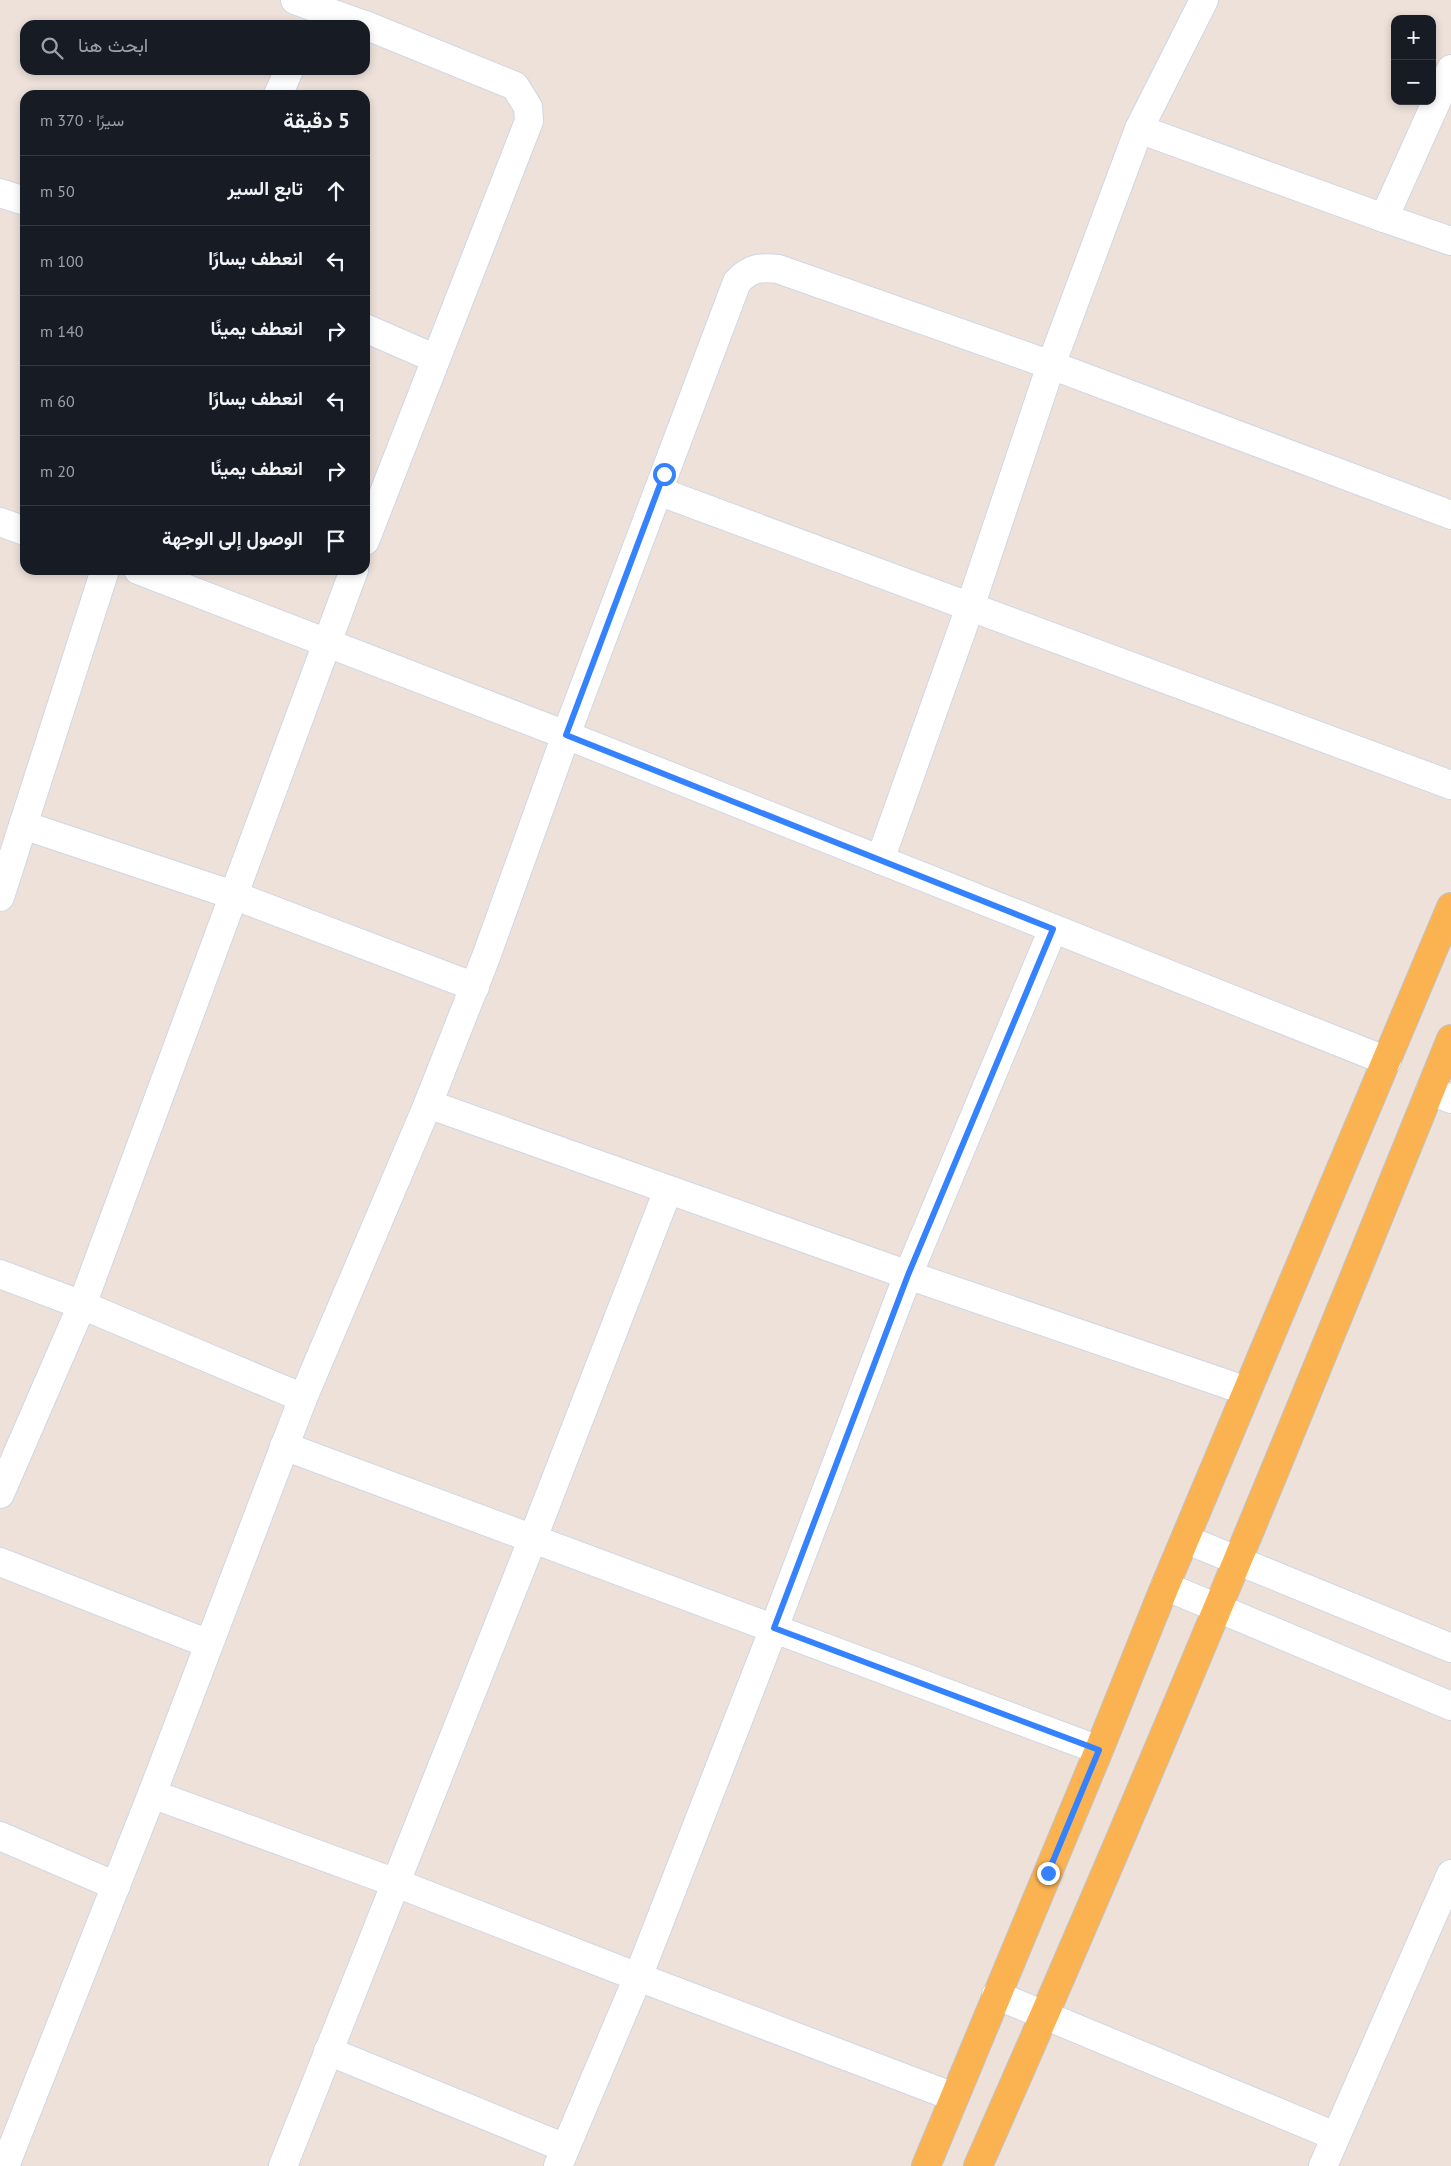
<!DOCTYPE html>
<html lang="ar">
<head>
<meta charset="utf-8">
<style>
	:root { --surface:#171b24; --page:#242831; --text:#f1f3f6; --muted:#9ea1a6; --line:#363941 }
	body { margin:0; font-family:"PT Sans",Vazirmatn,sans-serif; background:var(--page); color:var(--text); direction:rtl }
	.controls { position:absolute; right:15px; top:15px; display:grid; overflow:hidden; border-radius:10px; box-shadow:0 2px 8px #0003 }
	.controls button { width:45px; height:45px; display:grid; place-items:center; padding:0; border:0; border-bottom:1px solid var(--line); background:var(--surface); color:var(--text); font:25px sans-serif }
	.stop { position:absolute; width:15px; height:15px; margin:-11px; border:4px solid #3582ff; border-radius:50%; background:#fff }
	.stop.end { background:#3582ff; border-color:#fff; box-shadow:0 1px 5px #0008 }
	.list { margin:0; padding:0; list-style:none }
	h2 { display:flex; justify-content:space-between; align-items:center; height:65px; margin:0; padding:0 20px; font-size:21px }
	h2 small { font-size:16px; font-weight:400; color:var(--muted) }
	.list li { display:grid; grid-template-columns:32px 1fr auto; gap:15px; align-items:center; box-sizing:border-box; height:70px; padding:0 20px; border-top:1px solid var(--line) }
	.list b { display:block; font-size:19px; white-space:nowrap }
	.list em { font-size:16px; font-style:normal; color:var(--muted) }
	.icon { flex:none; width:28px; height:28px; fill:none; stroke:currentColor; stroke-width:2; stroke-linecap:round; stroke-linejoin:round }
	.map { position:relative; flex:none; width:1451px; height:2166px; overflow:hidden; direction:ltr }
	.search { position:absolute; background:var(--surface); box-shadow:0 2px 8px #0003; left:20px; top:20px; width:350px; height:55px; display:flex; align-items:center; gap:12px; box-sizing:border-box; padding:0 18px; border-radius:15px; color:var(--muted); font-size:19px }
	.panel { position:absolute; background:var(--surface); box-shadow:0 2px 8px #0003; left:20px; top:90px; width:350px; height:485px; border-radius:15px; direction:rtl }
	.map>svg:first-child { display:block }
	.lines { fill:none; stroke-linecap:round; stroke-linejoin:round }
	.minor-casing { stroke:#cfd7e4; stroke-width:30 }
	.major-casing { stroke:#c3c3c3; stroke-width:30 }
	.minor { stroke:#fff; stroke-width:28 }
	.major { stroke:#fbb352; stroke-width:28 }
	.route { stroke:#3582ff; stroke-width:6 }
</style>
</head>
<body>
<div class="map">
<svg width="1451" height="2166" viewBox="0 0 1451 2166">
	<rect width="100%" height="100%" fill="#ede1da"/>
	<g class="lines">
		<defs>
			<g id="minor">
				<path d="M295,0L364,25"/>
				<path d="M1204,0L1139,129L1384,218"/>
				<path d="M365,25L515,86L528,107L529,121L365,541"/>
				<path d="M1451,69L1384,218L1451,241"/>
				<path d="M278,95L289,70"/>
				<path d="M0,193L25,201"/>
				<path d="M365,328L436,359"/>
				<path d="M658,491L1451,785"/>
				<path d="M0,522L25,531"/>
				<path d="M138,570L566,735L1387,1061"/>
				<path d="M23,825L233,895L475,987"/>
				<path d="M880,860L970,607L1051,365L1139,129"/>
				<path d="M0,897L105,570"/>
				<path d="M1430,1091L1451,1099"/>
				<path d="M428,1104L908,1275L1247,1391"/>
				<path d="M0,1274L82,1305L303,1398"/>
				<path d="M284,1446L1099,1750"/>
				<path d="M0,1494L82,1305L354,570"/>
				<path d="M1185,1539L1451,1648"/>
				<path d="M0,1562L209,1644"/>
				<path d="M1165,1586L1451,1706"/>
				<path d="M152,1794L396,1883L638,1977L558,2166"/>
				<path d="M0,1836L116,1886"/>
				<path d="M996,1995L1335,2136"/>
				<path d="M328,2051L565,2148"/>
				<path d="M954,2097L638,1977L774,1628L908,1275L1053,929"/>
				<path d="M5,2166L152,1794L303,1398L428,1104L486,957L566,735L737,282C750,268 759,267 778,269L1051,365L1451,515"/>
				<path d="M283,2166L533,1538L668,1190"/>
				<path d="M1323,2166L1451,1874"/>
			</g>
			<g id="major">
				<path d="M926,2166L1099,1750L1165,1586L1451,907"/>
				<path d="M978,2166C1143,1794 1298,1417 1451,1039"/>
			</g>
		</defs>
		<use href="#minor" class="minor-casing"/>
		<use href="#major" class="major-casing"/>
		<use href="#minor" class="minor"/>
		<use href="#major" class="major"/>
	</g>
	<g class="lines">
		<path class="route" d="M664,474L566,735L1053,929L908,1275L774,1628L1099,1750L1048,1873"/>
	</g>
</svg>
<div class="controls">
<button>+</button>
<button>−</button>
</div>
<div class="stop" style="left:664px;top:474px"></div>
<div class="stop end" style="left:1048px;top:1873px"></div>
<div class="search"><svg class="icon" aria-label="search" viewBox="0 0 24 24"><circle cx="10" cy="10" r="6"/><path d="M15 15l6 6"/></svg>ابحث هنا</div>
<section class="panel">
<h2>5 دقيقة<small>سيرًا · 370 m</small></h2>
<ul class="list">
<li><svg class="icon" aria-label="ahead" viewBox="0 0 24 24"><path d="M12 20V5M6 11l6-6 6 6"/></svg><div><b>تابع السير</b></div><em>50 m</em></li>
<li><svg class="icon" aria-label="left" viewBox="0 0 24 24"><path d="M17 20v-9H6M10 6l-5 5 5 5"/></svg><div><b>انعطف يسارًا</b></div><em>100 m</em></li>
<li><svg class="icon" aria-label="right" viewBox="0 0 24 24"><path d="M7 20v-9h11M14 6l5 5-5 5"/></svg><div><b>انعطف يمينًا</b></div><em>140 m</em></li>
<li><svg class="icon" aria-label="left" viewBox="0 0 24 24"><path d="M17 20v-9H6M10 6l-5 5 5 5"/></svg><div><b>انعطف يسارًا</b></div><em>60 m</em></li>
<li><svg class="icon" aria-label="right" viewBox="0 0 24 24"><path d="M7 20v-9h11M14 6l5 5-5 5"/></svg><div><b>انعطف يمينًا</b></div><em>20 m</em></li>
<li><svg class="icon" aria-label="arrive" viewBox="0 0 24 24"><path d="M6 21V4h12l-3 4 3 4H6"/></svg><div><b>الوصول إلى الوجهة</b></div></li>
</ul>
</section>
</div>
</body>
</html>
